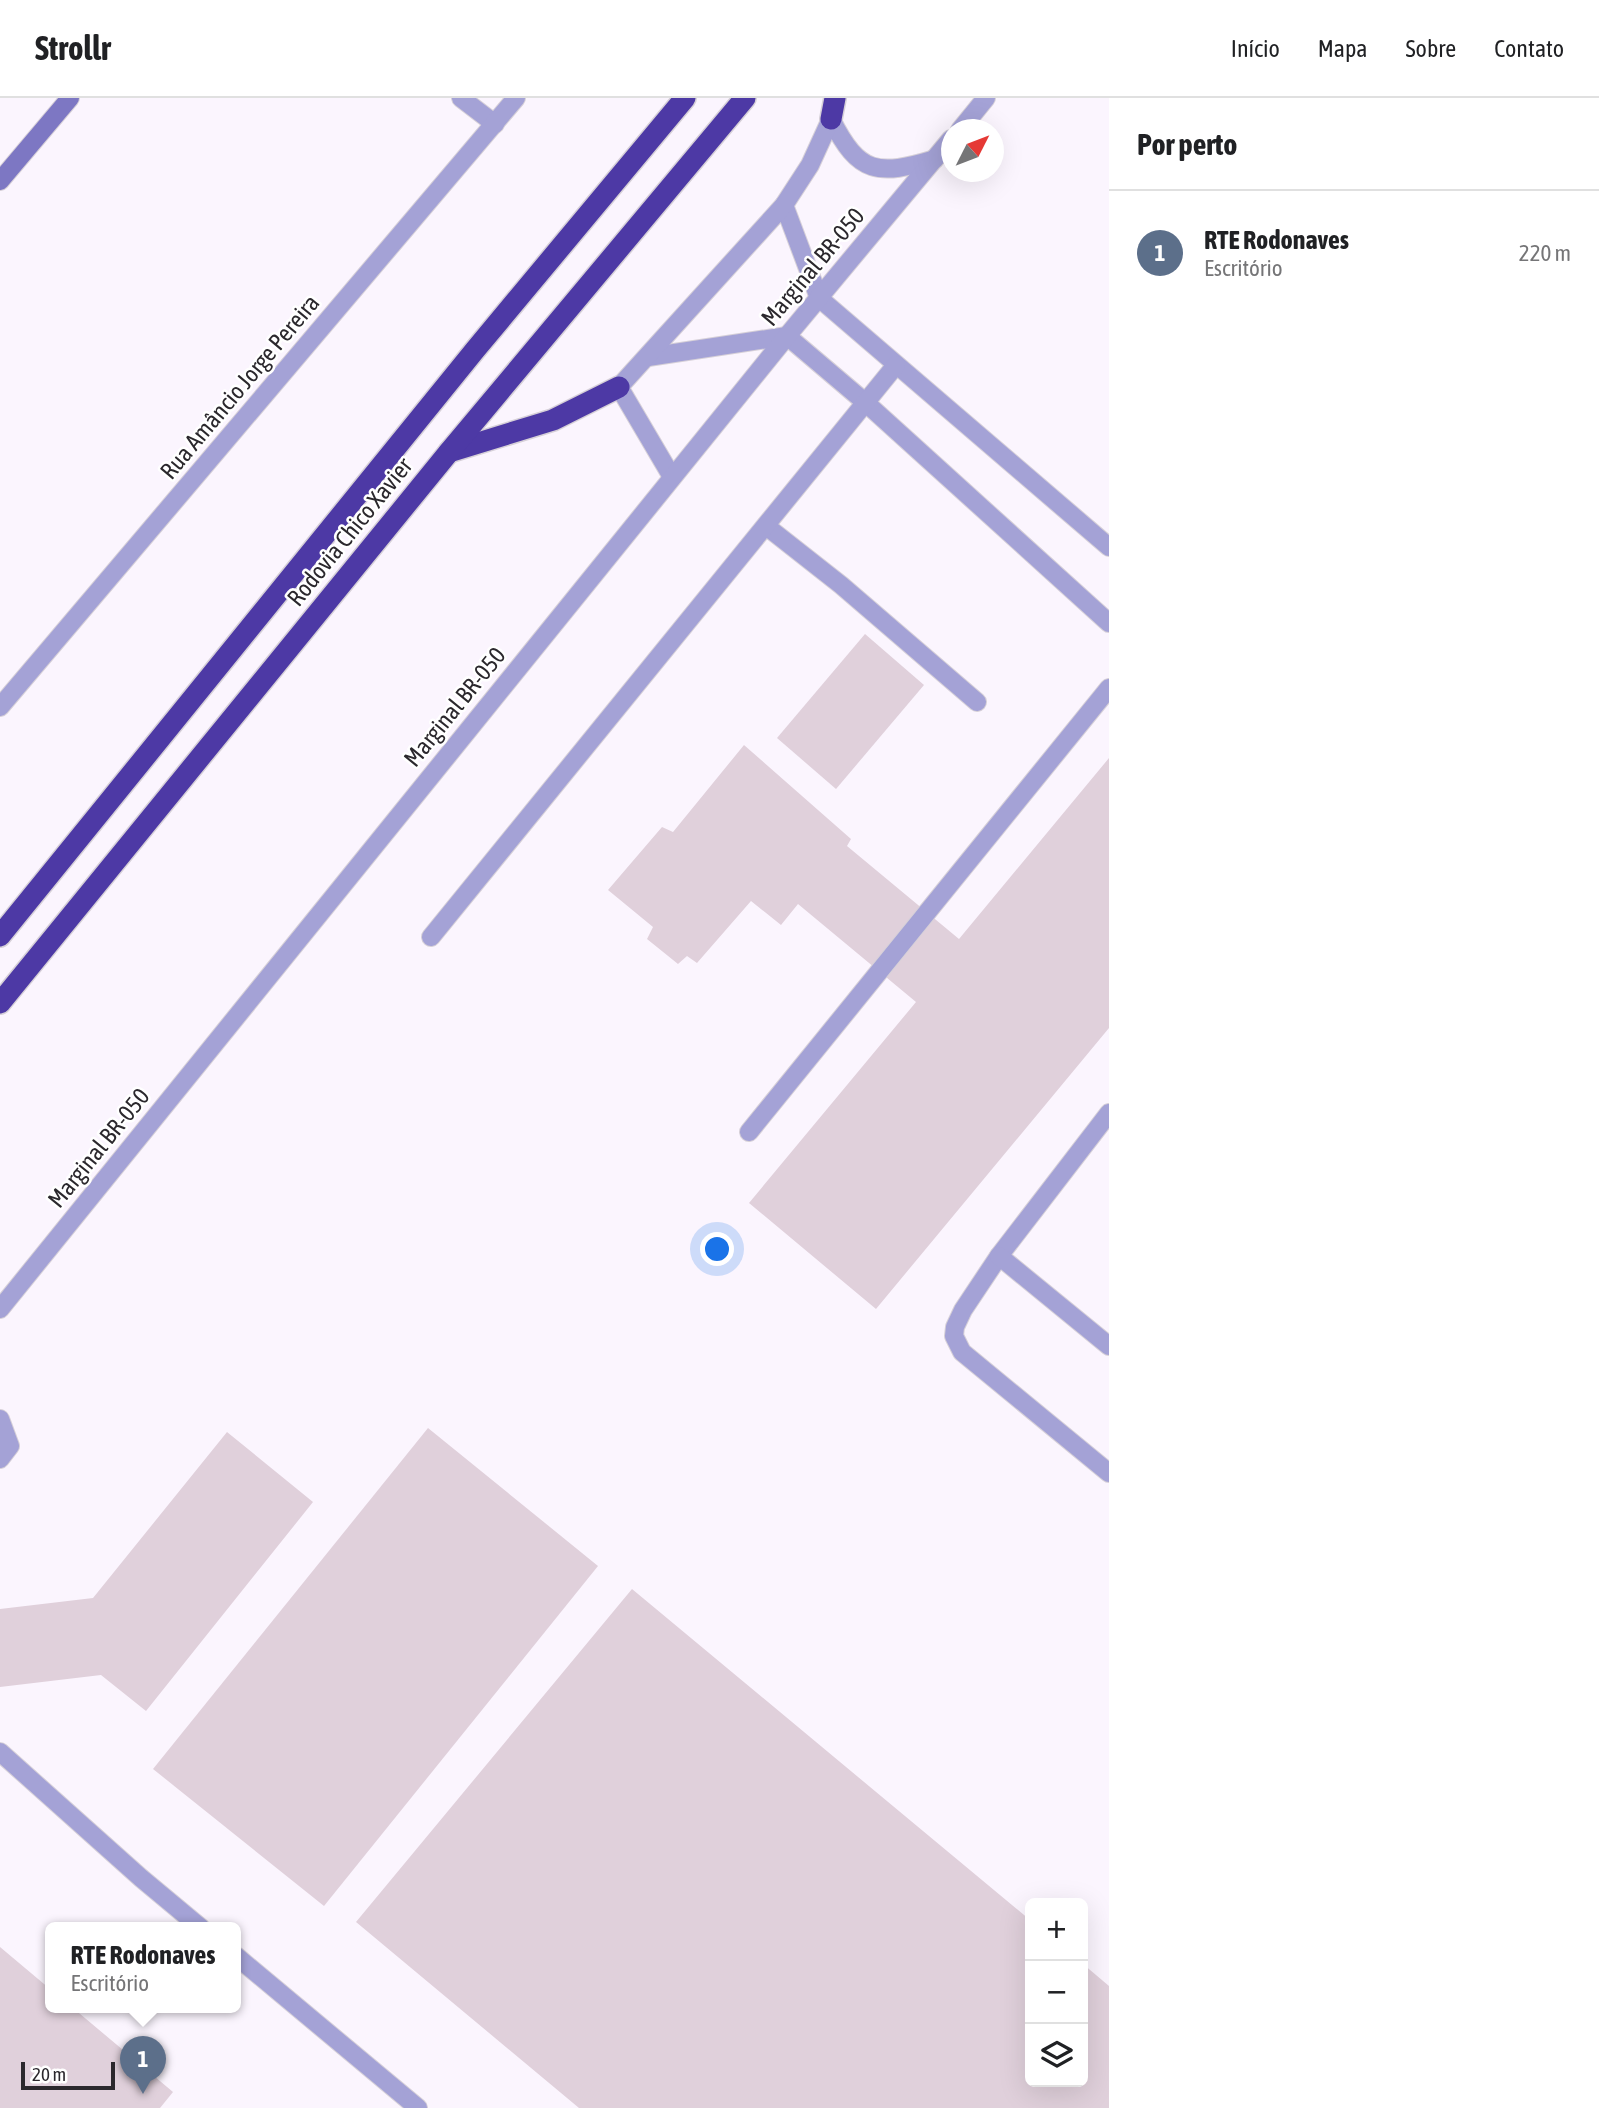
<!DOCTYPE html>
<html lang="pt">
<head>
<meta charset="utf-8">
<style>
	:root { --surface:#fff; --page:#f6f6f6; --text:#202124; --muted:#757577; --line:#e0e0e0; --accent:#1a73e8 }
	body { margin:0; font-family:"Asap Condensed",sans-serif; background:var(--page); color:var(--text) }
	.controls { position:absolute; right:21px; bottom:21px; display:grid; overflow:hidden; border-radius:10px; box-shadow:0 7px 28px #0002 }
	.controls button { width:63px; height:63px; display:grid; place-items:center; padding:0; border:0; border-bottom:2px solid var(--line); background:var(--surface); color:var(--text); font:35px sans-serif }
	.compass { position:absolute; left:941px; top:21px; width:63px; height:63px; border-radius:50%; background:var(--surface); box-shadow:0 7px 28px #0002; rotate:48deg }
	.scale { position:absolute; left:21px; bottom:18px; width:94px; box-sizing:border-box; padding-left:7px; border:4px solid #2b282d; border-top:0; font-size:19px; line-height:24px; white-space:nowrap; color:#2b282d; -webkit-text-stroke:5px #fff; paint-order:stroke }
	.you { position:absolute; left:718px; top:1152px; width:24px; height:24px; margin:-18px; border:5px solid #fff; border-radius:50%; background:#1a73e8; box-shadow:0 0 0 10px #1a73e833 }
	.badge { display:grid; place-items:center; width:46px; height:46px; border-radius:50%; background:var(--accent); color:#fff; font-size:23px; font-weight:700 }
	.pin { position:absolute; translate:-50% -58px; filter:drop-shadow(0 2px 4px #0008) }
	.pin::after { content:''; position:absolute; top:37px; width:24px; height:21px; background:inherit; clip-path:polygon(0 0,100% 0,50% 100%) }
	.popup { position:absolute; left:45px; top:1824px; width:196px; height:91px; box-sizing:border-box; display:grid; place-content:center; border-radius:10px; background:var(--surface); filter:drop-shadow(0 2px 5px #0005); font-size:23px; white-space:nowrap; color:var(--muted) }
	.popup b { font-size:26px; color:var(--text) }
	.popup::after { content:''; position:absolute; left:50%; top:100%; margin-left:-14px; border:14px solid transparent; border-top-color:var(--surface) }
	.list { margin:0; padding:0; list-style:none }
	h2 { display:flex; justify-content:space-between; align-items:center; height:91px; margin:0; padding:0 28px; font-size:30px }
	h2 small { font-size:23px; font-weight:400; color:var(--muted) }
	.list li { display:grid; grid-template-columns:46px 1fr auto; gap:21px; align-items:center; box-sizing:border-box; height:126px; padding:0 28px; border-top:2px solid var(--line) }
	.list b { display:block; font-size:26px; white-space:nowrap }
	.list p { margin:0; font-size:23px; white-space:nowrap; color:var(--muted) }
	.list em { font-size:23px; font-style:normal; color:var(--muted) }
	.icon { flex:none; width:38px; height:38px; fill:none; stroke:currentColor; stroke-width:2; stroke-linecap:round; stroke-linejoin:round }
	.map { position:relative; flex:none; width:1109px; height:2010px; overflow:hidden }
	header { display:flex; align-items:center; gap:42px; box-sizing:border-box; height:98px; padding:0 35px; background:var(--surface); border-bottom:2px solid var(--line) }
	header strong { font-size:33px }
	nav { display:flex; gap:38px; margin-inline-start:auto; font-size:24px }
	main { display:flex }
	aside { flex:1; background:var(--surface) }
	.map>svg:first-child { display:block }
	.building { fill:#e0d0db }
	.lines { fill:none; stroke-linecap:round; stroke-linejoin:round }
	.lane-casing { stroke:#d6d0d8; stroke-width:20 }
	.street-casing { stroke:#d6d0d8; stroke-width:20 }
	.secondary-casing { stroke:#d6d0d8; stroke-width:20 }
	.highway-casing { stroke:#d6d0d8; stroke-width:24 }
	.lane { stroke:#a4a2d6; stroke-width:18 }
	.street { stroke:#a4a2d6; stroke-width:18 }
	.secondary { stroke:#7d77c3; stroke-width:18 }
	.highway { stroke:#4d39a5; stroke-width:21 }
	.labels { text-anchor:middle; stroke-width:5; stroke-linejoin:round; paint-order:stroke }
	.street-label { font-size:24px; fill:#2b282d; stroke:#fff }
</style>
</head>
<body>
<header>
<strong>Strollr</strong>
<nav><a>Início</a><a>Mapa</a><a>Sobre</a><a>Contato</a></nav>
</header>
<main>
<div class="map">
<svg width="1109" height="2010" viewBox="0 0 1109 2010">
	<rect width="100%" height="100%" fill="#fbf5fe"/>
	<g class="building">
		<path d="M865,536L924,587L836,691L777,640Z"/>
		<path d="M744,647L851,741L847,748L959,841L1109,660V930L876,1211L749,1105L916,904L798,806L781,827L751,803L697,865L687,858L678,866L647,841L653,829L608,792L662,729L673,734Z"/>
		<path d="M428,1330L598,1468L324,1808L153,1671Z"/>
		<path d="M227,1334L313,1404L146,1613L101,1577L0,1589V1511L93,1500Z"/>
		<path d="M632,1491L1030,1822V1984H1083V1866L1109,1888V2010H579L356,1824Z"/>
		<path d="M0,1849L50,1891V1910H73L173,1994L160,2010H0Z"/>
	</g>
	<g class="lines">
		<defs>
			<g id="lane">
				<path d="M831,21C859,77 878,78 935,61"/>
				<path d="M784,107L819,200L1109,449"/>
				<path d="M648,259L787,238L866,305L1109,525"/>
				<path d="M672,379L619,289L784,107L810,67L831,21"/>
				<path d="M766,428L841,487L977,604"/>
				<path d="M431,839L896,267"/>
				<path d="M1109,1015L999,1158L963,1212L955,1229L954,1238L962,1254L1109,1375"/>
				<path d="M749,1034L1109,590"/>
				<path d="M999,1158L1109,1248"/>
				<path d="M0,1321L10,1348L0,1361"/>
				<path d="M0,1654L141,1780L201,1830"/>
				<path d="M236,1858L418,2010"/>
			</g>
			<g id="street">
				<path d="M461,0L495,26"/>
				<path d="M960,32L986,0"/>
				<path d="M0,609L516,0"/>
				<path d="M0,1211L787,238L951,41"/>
			</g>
			<path id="secondary" d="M0,83L70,0"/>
			<g id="highway">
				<path d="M831,21L835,0"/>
				<path d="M449,354L553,322L619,289"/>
				<path d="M0,838L475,252L685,0"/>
				<path d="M0,905L449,354L745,0"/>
			</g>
		</defs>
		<use href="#lane" class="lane-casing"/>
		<use href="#street" class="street-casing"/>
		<use href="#secondary" class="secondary-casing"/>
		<use href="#highway" class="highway-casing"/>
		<use href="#lane" class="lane"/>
		<use href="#street" class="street"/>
		<use href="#secondary" class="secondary"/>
		<use href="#highway" class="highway"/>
	</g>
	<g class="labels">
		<g class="street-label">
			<text transform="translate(813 169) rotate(-50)" y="8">Marginal BR-050</text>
			<text transform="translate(240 289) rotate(-50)" y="8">Rua Amâncio Jorge Pereira</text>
			<text transform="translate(350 434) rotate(-51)" y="8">Rodovia Chico Xavier</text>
			<text transform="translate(455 609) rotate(-51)" y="8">Marginal BR-050</text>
			<text transform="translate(99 1050) rotate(-51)" y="8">Marginal BR-050</text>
		</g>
	</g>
</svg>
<div class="controls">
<button>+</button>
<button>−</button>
<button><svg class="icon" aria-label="layers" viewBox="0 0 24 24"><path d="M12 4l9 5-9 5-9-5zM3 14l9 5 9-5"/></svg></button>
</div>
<svg class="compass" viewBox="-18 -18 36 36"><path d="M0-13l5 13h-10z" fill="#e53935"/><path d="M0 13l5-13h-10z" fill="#757577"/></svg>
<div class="scale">20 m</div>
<div class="you"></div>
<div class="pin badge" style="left:143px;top:1996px;background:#5c6f8a">1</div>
<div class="popup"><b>RTE Rodonaves</b>Escritório</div>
</div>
<aside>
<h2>Por perto<small></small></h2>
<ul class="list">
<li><span class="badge" style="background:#5c6f8a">1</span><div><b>RTE Rodonaves</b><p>Escritório</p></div><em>220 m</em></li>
</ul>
</aside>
</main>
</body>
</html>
